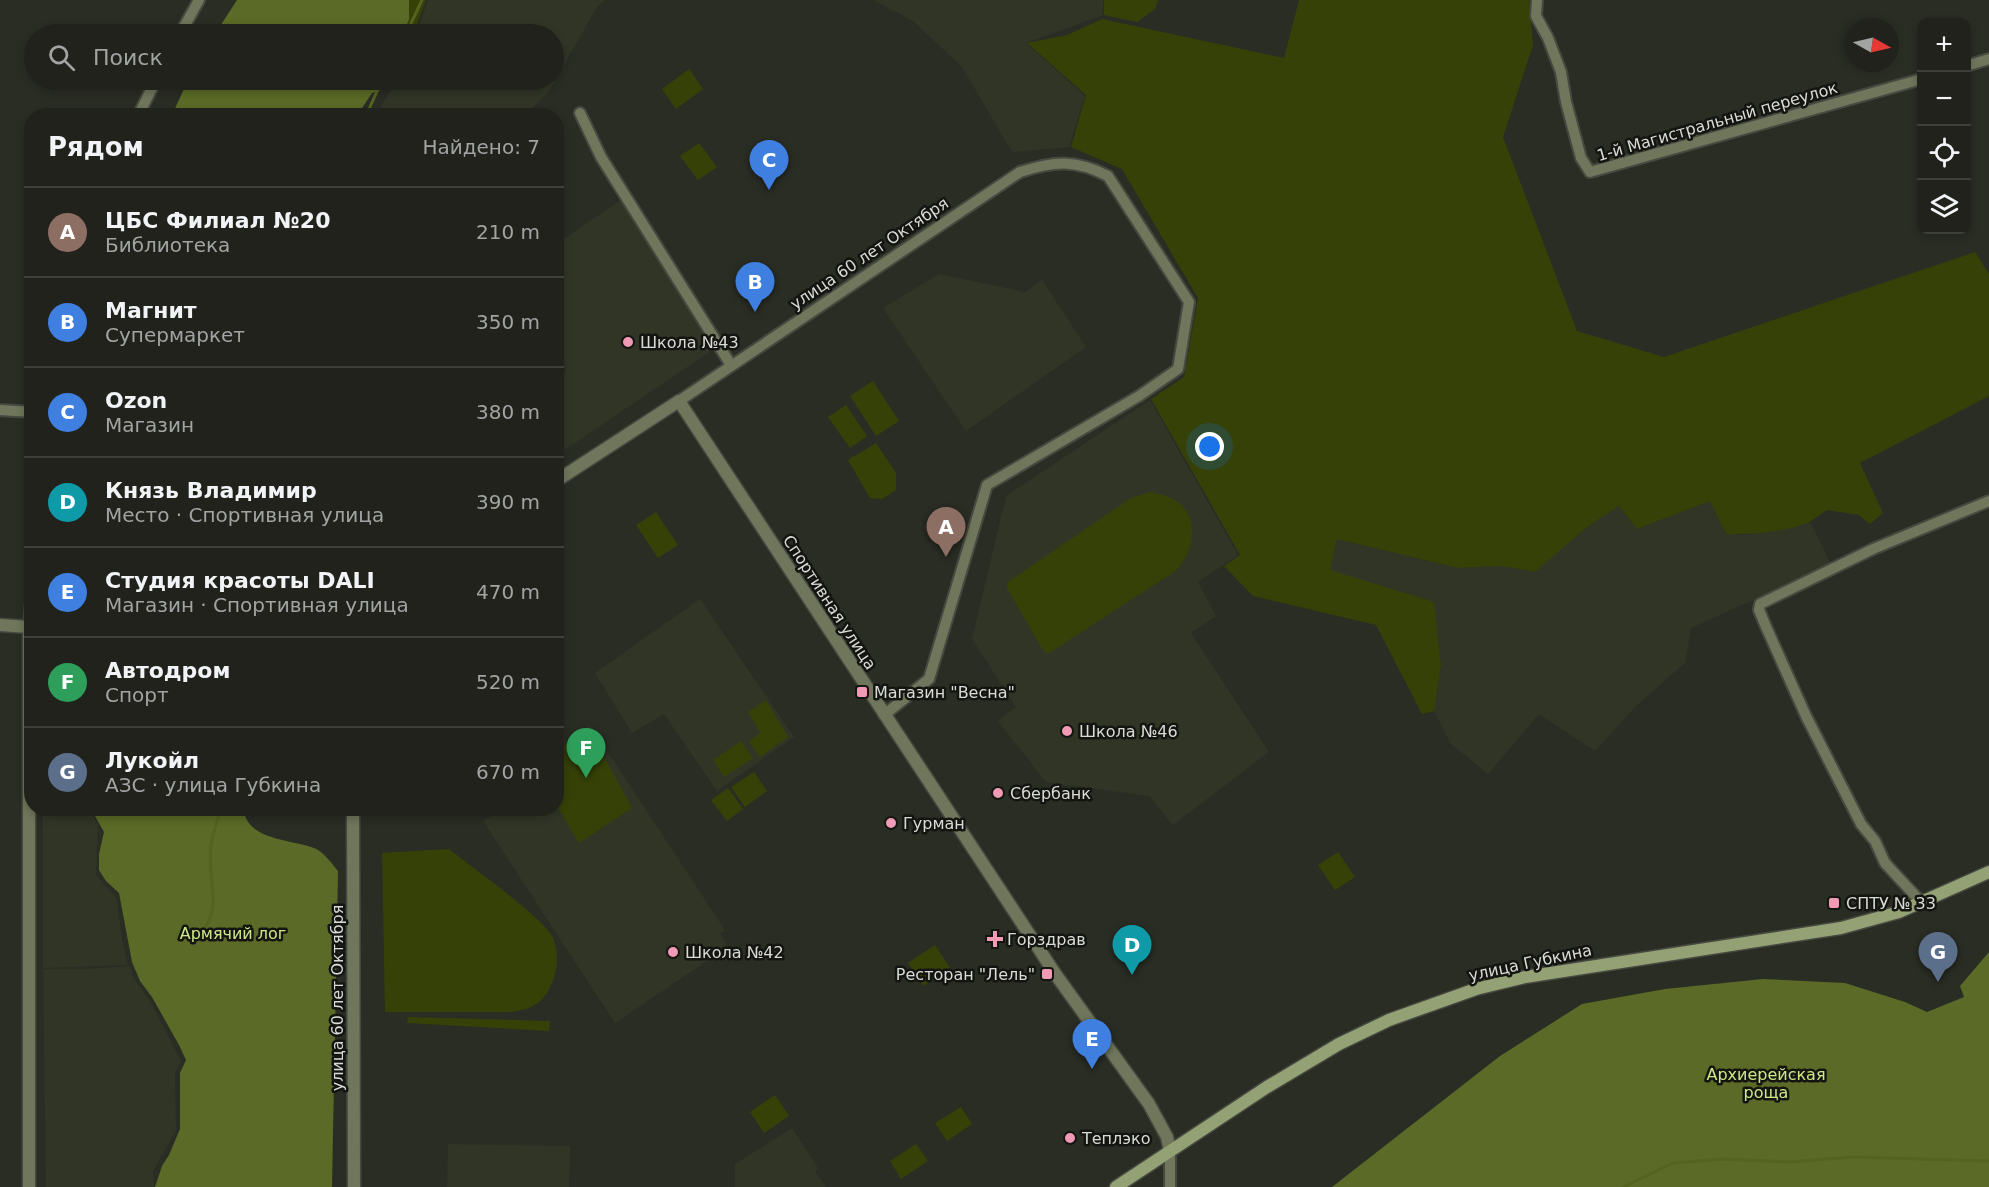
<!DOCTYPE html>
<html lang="ru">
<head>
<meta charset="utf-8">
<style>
	:root { --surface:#20221b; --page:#282a24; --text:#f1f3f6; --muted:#a2a4a3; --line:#3d3f3a; --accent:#8bbbb9 }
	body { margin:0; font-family:"DejaVu Sans",sans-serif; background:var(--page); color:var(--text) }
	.controls { position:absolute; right:18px; top:18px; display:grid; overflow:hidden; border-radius:12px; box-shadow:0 3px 9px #0003 }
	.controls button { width:54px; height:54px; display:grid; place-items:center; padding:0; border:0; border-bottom:2px solid var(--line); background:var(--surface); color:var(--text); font:30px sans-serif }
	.compass { position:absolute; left:1845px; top:18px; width:54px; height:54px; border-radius:50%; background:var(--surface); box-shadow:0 3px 9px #0003; rotate:98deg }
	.you { position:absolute; left:1210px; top:447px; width:21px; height:21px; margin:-15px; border:4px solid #fff; border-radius:50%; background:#1a73e8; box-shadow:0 0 0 9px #1a73e833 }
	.badge { display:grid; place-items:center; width:39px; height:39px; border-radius:50%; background:var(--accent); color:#fff; font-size:20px; font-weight:700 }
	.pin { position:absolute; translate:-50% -50px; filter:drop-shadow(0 2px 3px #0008) }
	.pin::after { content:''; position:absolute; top:32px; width:21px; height:18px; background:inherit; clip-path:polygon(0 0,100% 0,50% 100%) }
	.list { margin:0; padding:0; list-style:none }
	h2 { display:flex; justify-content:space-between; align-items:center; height:78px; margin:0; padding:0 24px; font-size:26px }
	h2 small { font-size:20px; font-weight:400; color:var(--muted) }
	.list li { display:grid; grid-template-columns:39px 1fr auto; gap:18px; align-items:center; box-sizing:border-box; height:90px; padding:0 24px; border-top:2px solid var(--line) }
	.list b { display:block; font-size:22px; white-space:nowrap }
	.list p { margin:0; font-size:20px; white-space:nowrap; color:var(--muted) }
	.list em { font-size:20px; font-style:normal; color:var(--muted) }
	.icon { flex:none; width:33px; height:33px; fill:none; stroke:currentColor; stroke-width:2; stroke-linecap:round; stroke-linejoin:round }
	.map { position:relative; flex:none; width:1989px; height:1187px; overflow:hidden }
	.search { position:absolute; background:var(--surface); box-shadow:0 3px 9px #0003; left:24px; top:24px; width:540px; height:66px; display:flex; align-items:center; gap:15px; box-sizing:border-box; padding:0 21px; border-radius:33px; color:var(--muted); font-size:22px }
	.panel { position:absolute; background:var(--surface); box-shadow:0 3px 9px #0003; left:24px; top:108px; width:540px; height:708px; border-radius:24px }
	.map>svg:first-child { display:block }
	.built { fill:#313526 }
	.green { fill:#364108 }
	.forest { fill:#5b6a26 }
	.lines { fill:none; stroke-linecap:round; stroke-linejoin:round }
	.stream { stroke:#55631f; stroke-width:3 }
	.minor-casing { stroke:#464940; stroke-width:14 }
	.tertiary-casing { stroke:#464940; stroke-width:15 }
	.secondary-casing { stroke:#464940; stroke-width:15 }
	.minor { stroke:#6f765b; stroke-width:10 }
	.tertiary { stroke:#6f765b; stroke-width:12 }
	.secondary { stroke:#94a174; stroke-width:12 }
	.poi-dot { fill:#f09ab5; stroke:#141511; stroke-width:2 }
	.labels { text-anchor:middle; stroke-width:5; stroke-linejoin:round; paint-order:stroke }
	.street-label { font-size:16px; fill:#d9dbd6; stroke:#141511 }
	.poi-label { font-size:16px; fill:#d9dbd6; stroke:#141511; text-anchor:start }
	.park-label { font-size:16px; fill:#cee786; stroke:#141511 }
</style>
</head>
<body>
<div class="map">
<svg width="1989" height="1187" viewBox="0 0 1989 1187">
	<rect width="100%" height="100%" fill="#2a2d24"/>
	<g class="built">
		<path d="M428,0H605L597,7L549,91L525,115H375L398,80H554V34H416Z"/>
		<path d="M873,0H1103V15L1026,43L1085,96L1069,147L1012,152L962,67L913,21Z"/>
		<path d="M621,200L714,349L557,455V377L566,370L557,354V264L564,239Z"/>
		<path d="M939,274L1025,292L1042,280L1086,347L966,431L883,308Z"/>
		<path d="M1150,400L1238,555L1198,582L1216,616L1191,633L1269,752L1173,825L1149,796L1046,782L998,721L1016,707L972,639L1006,496Z"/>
		<path d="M1710,501L1726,534L1746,535L1810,522L1815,531L1830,563L1807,576L1691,628L1685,663L1637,705L1595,751L1539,714L1488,774L1450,743L1434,711L1441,666L1330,570L1337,539L1458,568L1502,566L1535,571L1587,527L1619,506L1637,529Z"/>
		<path d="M700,599L794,737L717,791L664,714L632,733L595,673Z"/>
		<path d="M590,725L725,930L720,934L728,947L615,1023L483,821L503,809L556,808L557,747Z"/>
		<path d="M43,809H89L98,824L96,875L117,899L122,939L128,965L43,968Z"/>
		<path d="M130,966L133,977L151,1003L181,1061L175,1072L176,1131L153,1171L154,1187H46L43,969H88Z"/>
		<path d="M792,1128L818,1168L815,1171L826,1187H735V1164Z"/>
		<path d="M448,1144L570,1146L569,1187H447Z"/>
	</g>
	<g class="green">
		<path d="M409,0H426L413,34H402L409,20Z"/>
		<path d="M1104,0H1158L1155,9L1137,22L1104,15Z"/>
		<path d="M1299,0H1529L1533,45L1503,137L1577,331L1664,357L1975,252L1989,274V396L1860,463L1883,513L1870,524L1859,515L1827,510C1821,514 1814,520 1807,523C1784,532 1750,535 1726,534L1710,501L1637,529L1619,506L1587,527L1535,572L1502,566L1458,568L1337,539L1330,570L1434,602L1441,666L1434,711L1422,714L1376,625L1253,596L1224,566L1240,555L1151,399L1184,377L1198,298L1122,169L1071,147L1086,95L1027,43L1067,35L1102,19L1284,58Z"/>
		<path d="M689,69L703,89L676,109L662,89Z"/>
		<path d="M699,143L717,167L698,180L680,156Z"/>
		<path d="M873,381L899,421L876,436L850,396Z"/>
		<path d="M846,405L867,436L850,448L828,417Z"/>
		<path d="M876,443L896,473V490L882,499L870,498L848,460Z"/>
		<path d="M1150,492C1161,494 1177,498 1184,508C1199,527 1192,557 1174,572L1049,653L1044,652L1007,588L1008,582L1131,498Z"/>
		<path d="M656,512L678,545L658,558L636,525Z"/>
		<path d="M766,700L788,737L760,757L749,742L760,732L748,712Z"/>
		<path d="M589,729L632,808L579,843L557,806V750Z"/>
		<path d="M741,741L753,758L724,777L713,760Z"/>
		<path d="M754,772L767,791L745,807L731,787Z"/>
		<path d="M728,788L743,809L727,821L711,800Z"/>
		<path d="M449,849C469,865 545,919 553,938C559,954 558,968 552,983C544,1003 531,1010 510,1012H385L382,853Z"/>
		<path d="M1338,852L1355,877L1335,890L1318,865Z"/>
		<path d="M935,945L950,968L923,986L908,963Z"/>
		<path d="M408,1017L550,1021L549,1031L407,1023Z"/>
		<path d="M775,1095L789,1116L764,1133L750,1112Z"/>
		<path d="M961,1107L972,1124L947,1141L935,1123Z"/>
		<path d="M916,1144L928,1161L901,1179L890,1161Z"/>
	</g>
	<g class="forest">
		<path d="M237,0H409V20L402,34H215Z"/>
		<path d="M188,80H388L379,91L372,93L362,108V115H172Z"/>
		<path d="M91,809H244C245,840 294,840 314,848C324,852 332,864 338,871L332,1187H155L162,1166L169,1155L180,1129V1073L186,1060L179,1045L152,997L140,981L132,962L119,893L106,881L99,870V854L104,832Z"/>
		<path d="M1989,952V1187H1332L1500,1056L1582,1004L1665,989L1763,979L1845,983L1905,1002L1927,1012L1964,997L1960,986Z"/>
	</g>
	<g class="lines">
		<g class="stream">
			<path d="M406,34L422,0"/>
			<path d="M366,116L382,80"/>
			<path d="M192,941C229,913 205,882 211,845C213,833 218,821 220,808"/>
			<path d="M1623,1187L1673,1163L1722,1159L1789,1162L1853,1157L1989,1161"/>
		</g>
		<defs>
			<g id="minor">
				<path d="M1537,0L1536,16L1548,38L1561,72L1566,102L1581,158L1590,172L1922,79"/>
				<path d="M180,34L199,0"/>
				<path d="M1966,66L1989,59"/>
				<path d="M580,113L601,157L731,365"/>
				<path d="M138,116L156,80"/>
				<path d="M679,401L1020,172C1054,161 1075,159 1108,176L1189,302L1178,369L1139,396L987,485L929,679L884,715"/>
				<path d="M0,410L32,412"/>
				<path d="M29,627L32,588"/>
				<path d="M1922,903L1885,863L1875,841L1861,824L1806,716L1767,629L1759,610L1760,604L1873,549L1989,501"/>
				<path d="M1170,1187V1151"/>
			</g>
			<g id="tertiary">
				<path d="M556,481L679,401L1056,975L1149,1104L1167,1137L1170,1151"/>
				<path d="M0,625L29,627V1187"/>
				<path d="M353,808L354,1187"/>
			</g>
			<path id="secondary" d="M1116,1187L1267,1087L1339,1044L1389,1020L1476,989L1525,977L1841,928L1899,912L1989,872"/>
		</defs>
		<use href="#minor" class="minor-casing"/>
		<use href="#tertiary" class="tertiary-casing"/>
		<use href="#secondary" class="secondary-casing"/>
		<use href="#minor" class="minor"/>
		<use href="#tertiary" class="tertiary"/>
		<use href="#secondary" class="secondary"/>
	</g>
	<g class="poi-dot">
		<circle cx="628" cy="342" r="6"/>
		<rect x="856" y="686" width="12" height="12" rx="3"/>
		<circle cx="1067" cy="731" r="6"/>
		<circle cx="998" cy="793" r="6"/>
		<circle cx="891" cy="823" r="6"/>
		<rect x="1828" y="897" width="12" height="12" rx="3"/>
		<path d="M992 930h6v6h6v6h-6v6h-6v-6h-6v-6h6z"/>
		<circle cx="673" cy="952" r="6"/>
		<rect x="1041" y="968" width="12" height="12" rx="3"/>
		<circle cx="1070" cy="1138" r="6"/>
	</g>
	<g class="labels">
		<g class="street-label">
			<text transform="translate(1717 121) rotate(-16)" y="6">1-й Магистральный переулок</text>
			<text transform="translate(869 253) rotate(-34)" y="6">улица 60 лет Октября</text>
			<text transform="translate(830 602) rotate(57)" y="6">Спортивная улица</text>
			<text transform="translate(1530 962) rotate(-12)" y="6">улица Губкина</text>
			<text transform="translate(337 998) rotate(-90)" y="6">улица 60 лет Октября</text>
		</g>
		<g class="poi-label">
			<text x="640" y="348">Школа №43</text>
			<text x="874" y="698">Магазин "Весна"</text>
			<text x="1079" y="737">Школа №46</text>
			<text x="1010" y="799">Сбербанк</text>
			<text x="903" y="829">Гурман</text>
			<text x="1846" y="909">СПТУ № 33</text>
			<text x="1007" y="945">Горздрав</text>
			<text x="685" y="958">Школа №42</text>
			<text x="1035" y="980" text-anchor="end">Ресторан "Лель"</text>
			<text x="1082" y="1144">Теплэко</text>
		</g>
		<g class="park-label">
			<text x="233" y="939">Армячий лог</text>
			<text x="1766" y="1080">Архиерейская<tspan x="1766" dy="18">роща</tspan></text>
		</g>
	</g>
</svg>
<div class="controls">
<button>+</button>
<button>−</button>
<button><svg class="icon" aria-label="locate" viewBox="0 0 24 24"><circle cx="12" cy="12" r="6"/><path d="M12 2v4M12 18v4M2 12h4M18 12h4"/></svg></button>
<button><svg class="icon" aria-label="layers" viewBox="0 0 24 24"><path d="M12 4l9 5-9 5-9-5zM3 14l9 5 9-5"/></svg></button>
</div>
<svg class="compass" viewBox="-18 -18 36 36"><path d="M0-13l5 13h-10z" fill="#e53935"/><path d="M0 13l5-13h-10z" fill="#a2a4a3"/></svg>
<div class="you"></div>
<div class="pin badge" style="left:946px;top:557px;background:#8d6e63">A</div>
<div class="pin badge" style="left:755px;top:312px;background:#3f7fe0">B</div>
<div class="pin badge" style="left:769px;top:190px;background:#3f7fe0">C</div>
<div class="pin badge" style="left:1132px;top:975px;background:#0f9aa8">D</div>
<div class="pin badge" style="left:1092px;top:1069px;background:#3f7fe0">E</div>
<div class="pin badge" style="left:586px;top:778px;background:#2e9e5b">F</div>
<div class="pin badge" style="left:1938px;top:982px;background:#5c6f8a">G</div>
<div class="search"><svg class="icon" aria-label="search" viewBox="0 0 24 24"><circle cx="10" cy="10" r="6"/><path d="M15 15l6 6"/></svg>Поиск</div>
<section class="panel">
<h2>Рядом<small>Найдено: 7</small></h2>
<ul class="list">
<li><span class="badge" style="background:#8d6e63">A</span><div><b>ЦБС Филиал №20</b><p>Библиотека</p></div><em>210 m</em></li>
<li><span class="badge" style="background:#3f7fe0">B</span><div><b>Магнит</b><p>Супермаркет</p></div><em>350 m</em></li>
<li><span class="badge" style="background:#3f7fe0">C</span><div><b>Ozon</b><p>Магазин</p></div><em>380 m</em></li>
<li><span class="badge" style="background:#0f9aa8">D</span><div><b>Князь Владимир</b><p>Место · Спортивная улица</p></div><em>390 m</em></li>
<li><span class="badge" style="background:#3f7fe0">E</span><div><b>Студия красоты DALI</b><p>Магазин · Спортивная улица</p></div><em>470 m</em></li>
<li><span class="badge" style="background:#2e9e5b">F</span><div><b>Автодром</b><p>Спорт</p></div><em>520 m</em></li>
<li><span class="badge" style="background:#5c6f8a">G</span><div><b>Лукойл</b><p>АЗС · улица Губкина</p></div><em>670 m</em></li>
</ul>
</section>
</div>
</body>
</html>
